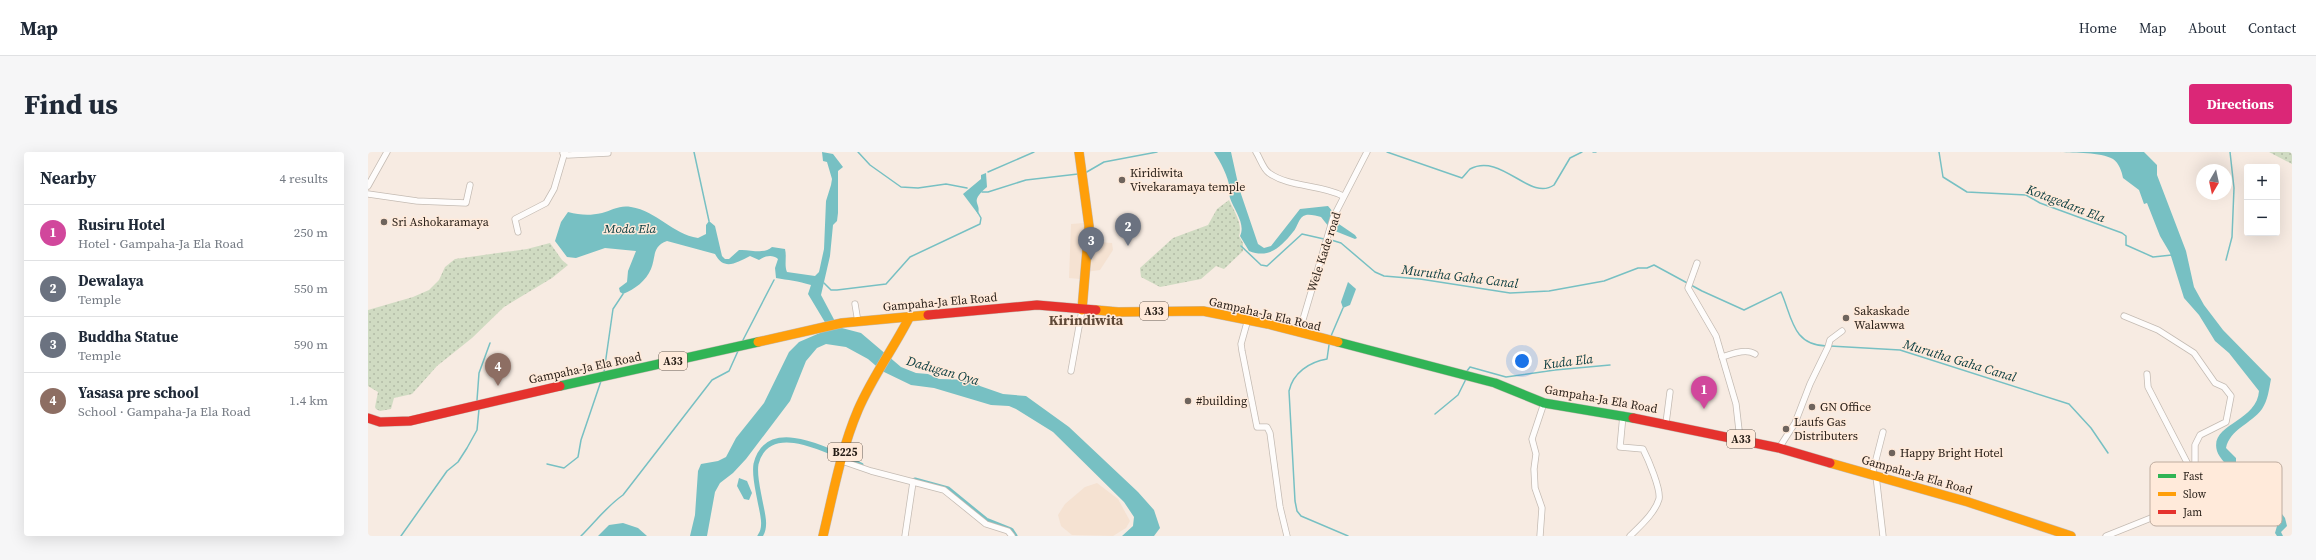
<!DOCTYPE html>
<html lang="en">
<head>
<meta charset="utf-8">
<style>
	:root { --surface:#fff; --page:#f6f6f7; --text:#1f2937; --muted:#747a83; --line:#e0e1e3; --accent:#db2777 }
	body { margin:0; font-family:"Source Serif 4",serif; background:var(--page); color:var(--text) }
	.controls { position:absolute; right:12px; top:12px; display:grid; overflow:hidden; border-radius:4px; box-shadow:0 4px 16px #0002 }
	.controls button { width:36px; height:36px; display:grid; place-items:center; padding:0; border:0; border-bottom:1px solid var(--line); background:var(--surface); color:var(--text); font:20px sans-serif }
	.compass { position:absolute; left:1828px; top:12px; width:36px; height:36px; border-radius:50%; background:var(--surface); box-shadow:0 4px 16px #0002; rotate:189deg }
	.you { position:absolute; left:1154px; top:209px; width:14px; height:14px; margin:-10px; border:3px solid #fff; border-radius:50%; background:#1a73e8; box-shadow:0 0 0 6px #1a73e833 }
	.badge { display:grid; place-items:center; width:26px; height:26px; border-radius:50%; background:var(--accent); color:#fff; font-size:13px; font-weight:700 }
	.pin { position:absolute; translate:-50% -33px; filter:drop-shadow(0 1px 2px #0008) }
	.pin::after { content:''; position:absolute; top:21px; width:14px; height:12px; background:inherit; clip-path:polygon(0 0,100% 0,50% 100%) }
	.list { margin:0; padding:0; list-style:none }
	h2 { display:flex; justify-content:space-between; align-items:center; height:52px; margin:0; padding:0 16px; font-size:17px }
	h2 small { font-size:13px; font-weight:400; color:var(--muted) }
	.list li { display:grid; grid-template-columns:26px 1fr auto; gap:12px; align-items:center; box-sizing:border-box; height:56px; padding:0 16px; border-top:1px solid var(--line) }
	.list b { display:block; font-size:15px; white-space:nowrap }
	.list p { margin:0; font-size:13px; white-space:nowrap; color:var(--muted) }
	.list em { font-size:13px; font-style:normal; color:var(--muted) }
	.map { position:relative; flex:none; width:1924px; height:384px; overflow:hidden; border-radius:4px }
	header { display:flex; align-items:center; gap:24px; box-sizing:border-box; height:56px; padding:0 20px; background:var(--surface); border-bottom:1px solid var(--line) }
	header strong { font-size:19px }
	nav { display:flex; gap:22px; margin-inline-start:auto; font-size:14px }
	.intro { display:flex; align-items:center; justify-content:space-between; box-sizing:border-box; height:96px; padding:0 24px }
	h1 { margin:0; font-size:28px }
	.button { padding:10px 18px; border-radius:4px; background:var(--accent); color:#fff; font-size:14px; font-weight:700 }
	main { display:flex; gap:24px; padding:0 24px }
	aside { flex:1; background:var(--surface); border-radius:4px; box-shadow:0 4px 16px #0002 }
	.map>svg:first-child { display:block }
	.built { fill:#f5e2d2 }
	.green { fill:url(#green-dots) }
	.water { fill:#77c0c3 }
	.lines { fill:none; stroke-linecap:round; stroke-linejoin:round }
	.stream { stroke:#77c0c3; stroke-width:1.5 }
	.canal { stroke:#77c0c3; stroke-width:5 }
	.street-casing { stroke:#c4bbb3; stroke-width:7 }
	.fast-casing { stroke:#c4bbb3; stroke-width:10 }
	.slow-casing { stroke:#c4bbb3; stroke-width:10 }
	.jam-casing { stroke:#c4bbb3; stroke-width:10 }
	.street { stroke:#fefcfb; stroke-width:5.5 }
	.fast { stroke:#30b455; stroke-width:9 }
	.slow { stroke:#ff9f0a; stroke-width:9 }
	.jam { stroke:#e5322d; stroke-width:9 }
	.poi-dot { fill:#6e645d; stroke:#ffeada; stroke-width:1.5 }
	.labels { text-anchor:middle; stroke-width:3; stroke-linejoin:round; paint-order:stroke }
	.shield { fill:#ffeada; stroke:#665a50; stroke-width:1 }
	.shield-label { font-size:11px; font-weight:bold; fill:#251c15 }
	.poi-label { font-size:12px; fill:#251c15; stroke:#ffeada; text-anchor:start }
	.street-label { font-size:12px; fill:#251c15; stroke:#ffeada }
	.water-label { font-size:13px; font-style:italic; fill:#0e4044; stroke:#ffeada }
	.quarter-label { font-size:14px; font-weight:bold; fill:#5e4837; stroke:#ffeada }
	.key { fill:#ffeada; stroke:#beac9f; stroke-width:1 }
	.key-label { font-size:11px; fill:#251c15 }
</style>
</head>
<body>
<header>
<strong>Map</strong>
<nav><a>Home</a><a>Map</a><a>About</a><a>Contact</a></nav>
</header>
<div class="intro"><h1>Find us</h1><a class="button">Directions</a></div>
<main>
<aside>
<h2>Nearby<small>4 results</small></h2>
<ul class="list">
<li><span class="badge" style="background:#d1479c">1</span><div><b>Rusiru Hotel</b><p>Hotel · Gampaha-Ja Ela Road</p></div><em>250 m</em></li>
<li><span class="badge" style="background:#6b7280">2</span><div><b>Dewalaya</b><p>Temple</p></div><em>550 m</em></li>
<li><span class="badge" style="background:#6b7280">3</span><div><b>Buddha Statue</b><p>Temple</p></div><em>590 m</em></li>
<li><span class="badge" style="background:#8d6e63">4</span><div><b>Yasasa pre school</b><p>School · Gampaha-Ja Ela Road</p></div><em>1.4 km</em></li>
</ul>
</aside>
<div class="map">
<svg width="1924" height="384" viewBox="0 0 1924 384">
	<defs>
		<pattern id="green-dots" width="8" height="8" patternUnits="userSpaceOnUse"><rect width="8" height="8" fill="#d0dbc2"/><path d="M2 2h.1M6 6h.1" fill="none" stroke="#b2bba6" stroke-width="1.8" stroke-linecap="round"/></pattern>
	</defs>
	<rect width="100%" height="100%" fill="#f7ebe2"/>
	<g class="built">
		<path d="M716,71L718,73L719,89L744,91L745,98L732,118L717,120L712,127L701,126L703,72Z"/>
		<path d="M729,331L750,347L762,369L758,376L745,384L704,383L693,374L690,363L697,352L717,335Z"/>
	</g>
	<g class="green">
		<path d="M1901,0H1924V12Z"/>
		<path d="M861,48C866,59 875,72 871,84L875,91V99L856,117L848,114L833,127L792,135L773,125L772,116L805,86L840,73L849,57Z"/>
		<path d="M182,91L194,108L200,113L184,126L136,155L104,186L69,214L44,242L26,246L23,257L12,259L8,257L7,255L10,240L0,234V158L45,145L61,138L71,128L77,115L87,107L159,97Z"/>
	</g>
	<g class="water">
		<path d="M454,0L465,2L475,15L470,19V61L469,69L465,73L462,104L453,143L470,175L493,181L533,215L548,221L560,222L571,227L604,228L612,234L635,242L658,244L701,275L770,340L786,358L792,376L786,384H754L765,374L766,365L756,350L685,280L648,257L641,254L623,253L566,236L543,233L514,219L500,207L478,195L458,192L449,196L438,209L422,249L378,307L365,321L352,331L347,340L339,384H322L327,363L330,319L333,312L350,309L358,305L368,286L396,251L421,200L431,190L461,177L440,142L443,133C430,129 420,128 408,126L407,116L410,107C404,102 397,104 391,108L382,104C368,111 356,119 347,102L299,89C284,94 288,105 283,117C278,129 267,137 255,142L252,140L251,136L259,130L260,119L268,99L237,96L208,106L199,105L187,89L193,70L200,60C212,63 221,64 234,61C245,58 251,53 263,55C289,59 304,82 330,86L338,82V73L341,69L347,74L354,104L357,107H361L371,98C383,97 395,103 404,95L417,97C419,105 416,113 419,120L447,124L451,120L456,97L458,49L463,33L464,27L459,10L455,9Z"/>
		<path d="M846,0H863L871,36L890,92L896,96L903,94L932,57L960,54L965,60L961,75L953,65C949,64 942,62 938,63C930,65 930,75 925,80C913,95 901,107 881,99L872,84C878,72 866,58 862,46C861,43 862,40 862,37C860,24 853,11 846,0Z"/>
		<path d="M1692,0H1776L1789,13V23L1818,99L1826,135L1836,153L1855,178L1903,227C1901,237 1900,248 1894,257C1883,272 1862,277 1858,296L1868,306V313L1875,322L1872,338L1874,349L1879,353L1889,354L1893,359L1911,358L1917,366L1919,374L1913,380L1915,384H1909L1907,381L1909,374L1904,365L1884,362L1863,346L1866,321C1861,315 1851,306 1849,299C1841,272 1889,270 1891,239L1861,201L1847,189L1831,163L1816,146L1802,101L1792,84L1779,51L1776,52L1771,38L1755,26C1754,20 1751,11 1745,7C1732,0 1707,1 1692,0Z"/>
		<path d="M618,21L619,35C600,51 614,50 610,62L595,42L613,27V23Z"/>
		<path d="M965,68L987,83L989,86L987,87L962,77Z"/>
		<path d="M980,130L988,137L982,153L975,156L973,150Z"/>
		<path d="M371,326L379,329L384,341L381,348L376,347L369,334Z"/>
		<path d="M255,371L270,376L279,384H230L241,373Z"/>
	</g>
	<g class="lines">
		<g class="stream">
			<path d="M326,0L341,69"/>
			<path d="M490,0L502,13L533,35L550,36L578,32L599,36"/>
			<path d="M1019,0L1094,26C1097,23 1099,20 1102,17C1133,0 1162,50 1186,33L1202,6L1214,0"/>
			<path d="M1225,0H1228"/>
			<path d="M1571,0L1575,25L1599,40L1658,43L1672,51L1754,81L1758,84V93L1785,105L1804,103"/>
			<path d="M620,20L666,0"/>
			<path d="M717,21L736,10L789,0"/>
			<path d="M614,40H620L658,28L710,22"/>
			<path d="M960,87L973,91L1007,120L1016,124L1052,127L1142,141L1181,139L1236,129L1270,116H1279L1286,113L1334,139L1376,158L1413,140C1424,164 1424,194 1459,194"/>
			<path d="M873,94L893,113L899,114L934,82L956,87"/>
			<path d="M1858,108L1864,85L1866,36L1862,0"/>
			<path d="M456,131L463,138H469L518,132L542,105L612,72L613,66L609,59"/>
			<path d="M963,184L975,156"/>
			<path d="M375,188L406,128"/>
			<path d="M961,193L959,207C941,210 925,221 921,239L927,349L929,359L933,364L980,384"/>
			<path d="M1462,194L1532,198L1701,252L1723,276L1740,301"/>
			<path d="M1099,219L1102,215L1138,225L1187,218L1242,213"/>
			<path d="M236,220L245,157L255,142"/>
			<path d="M109,248L111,221L122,191"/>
			<path d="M1067,262L1090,243L1098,227"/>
			<path d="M179,312L196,316L210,305L213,288L233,229"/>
			<path d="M33,384L79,319L90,310L99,296L109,278L111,257"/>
			<path d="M213,384C227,370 239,354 255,343L344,228L361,219L370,199"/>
		</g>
		<g class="canal">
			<path d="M547,328L580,337L618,368L643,378L647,384"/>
			<path d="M392,384C399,375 394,360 392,349C390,338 386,323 388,312C400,263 466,302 493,313"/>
		</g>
		<defs>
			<g id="street">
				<path d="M888,0C892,6 895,17 901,21C922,36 952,32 975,44"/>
				<path d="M195,1L200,3L240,1"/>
				<path d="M0,34L19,0"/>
				<path d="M0,42L49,49L98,51L102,33"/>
				<path d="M150,80L147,67L178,51L186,37L196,3"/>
				<path d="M1329,111L1320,136L1348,184L1368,252L1372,287"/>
				<path d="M487,152L490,170"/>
				<path d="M880,167L873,192L874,199L889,275H899L902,281L912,355L919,384"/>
				<path d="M931,181L965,66L999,0"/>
				<path d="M1354,205C1364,202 1378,196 1387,202"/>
				<path d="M703,219L714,158"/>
				<path d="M1779,222L1780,235L1825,322"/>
				<path d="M1255,263L1252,295L1275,297C1280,307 1293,337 1291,347C1287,361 1272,374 1262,384"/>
				<path d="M1298,271L1302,240"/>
				<path d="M1411,296L1427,271L1442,232L1460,195L1462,188L1474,179"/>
				<path d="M474,309L503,319L576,338L618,372L640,379L644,384"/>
				<path d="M1504,323L1515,280"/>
				<path d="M1508,324L1515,384"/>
				<path d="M537,384L545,330"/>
				<path d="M1172,384L1174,356L1167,336L1166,317L1168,302L1164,287L1176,251"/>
				<path d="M1738,384L1788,364L1799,357L1827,317V293L1832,283L1858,270L1863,244L1856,235L1847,231L1826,201L1790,178L1756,164"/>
			</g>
			<g id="fast">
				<path d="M970,190L1127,231L1176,251L1265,266"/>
				<path d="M192,234L390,190"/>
			</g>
			<g id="slow">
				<path d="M711,0L721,74L714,158"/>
				<path d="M728,158L750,160L835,159L900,172L970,190"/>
				<path d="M390,190L474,171L560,163"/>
				<path d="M1462,311L1600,350L1703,384"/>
				<path d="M455,384C465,342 473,298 490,258C504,225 526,196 542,164"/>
			</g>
			<g id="jam">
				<path d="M560,163L669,153L728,158"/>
				<path d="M0,266L12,270L42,269L192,234"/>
				<path d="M1265,266L1411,296L1462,311"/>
			</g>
		</defs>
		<use href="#street" class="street-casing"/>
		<use href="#fast" class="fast-casing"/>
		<use href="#slow" class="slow-casing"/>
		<use href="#jam" class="jam-casing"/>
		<use href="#street" class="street"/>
		<use href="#fast" class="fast"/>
		<use href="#slow" class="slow"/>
		<use href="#jam" class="jam"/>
	</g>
	<g class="poi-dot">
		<circle cx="754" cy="28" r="4"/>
		<circle cx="16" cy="70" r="4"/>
		<circle cx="1478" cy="166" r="4"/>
		<circle cx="820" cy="249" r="4"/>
		<circle cx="1444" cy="255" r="4"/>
		<circle cx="1418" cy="277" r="4"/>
		<circle cx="1524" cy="301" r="4"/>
	</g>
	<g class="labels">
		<g class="shield">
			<rect x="772" y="150" width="28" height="18" rx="3"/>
			<rect x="291" y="200" width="28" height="18" rx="3"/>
			<rect x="1359" y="278" width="28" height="18" rx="3"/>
			<rect x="460" y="291" width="34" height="18" rx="3"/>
		</g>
		<g class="shield-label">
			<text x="786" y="163">A33</text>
			<text x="305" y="213">A33</text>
			<text x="1373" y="291">A33</text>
			<text x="477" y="304">B225</text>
		</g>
		<g class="poi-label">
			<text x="762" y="25">Kiridiwita<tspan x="762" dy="14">Vivekaramaya temple</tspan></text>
			<text x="24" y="74">Sri Ashokaramaya</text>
			<text x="1486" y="163">Sakaskade<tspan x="1486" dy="14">Walawwa</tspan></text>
			<text x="828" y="253">#building</text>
			<text x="1452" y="259">GN Office</text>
			<text x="1426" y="274">Laufs Gas<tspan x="1426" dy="14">Distributers</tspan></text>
			<text x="1532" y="305">Happy Bright Hotel</text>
		</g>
		<g class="street-label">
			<text transform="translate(956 100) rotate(-72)" y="4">Wele Kade road</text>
			<text transform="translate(572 150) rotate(-5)" y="4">Gampaha-Ja Ela Road</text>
			<text transform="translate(897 162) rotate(13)" y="4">Gampaha-Ja Ela Road</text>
			<text transform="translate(217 216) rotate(-12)" y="4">Gampaha-Ja Ela Road</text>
			<text transform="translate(1233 247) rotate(10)" y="4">Gampaha-Ja Ela Road</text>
			<text transform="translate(1549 323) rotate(16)" y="4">Gampaha-Ja Ela Road</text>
		</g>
		<g class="water-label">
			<text transform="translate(1698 51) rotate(21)" y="5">Kotagedara Ela</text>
			<text x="262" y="81">Moda Ela</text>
			<text transform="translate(1092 124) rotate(7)" y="5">Murutha Gaha Canal</text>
			<text transform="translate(1592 208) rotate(17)" y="5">Murutha Gaha Canal</text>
			<text transform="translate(1200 209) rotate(-7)" y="5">Kuda Ela</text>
			<text transform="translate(575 218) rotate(16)" y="5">Dadugan Oya</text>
		</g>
		<g class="quarter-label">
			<text x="718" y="173">Kirindiwita</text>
		</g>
	</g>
	<rect x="1782" y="310" width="132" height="64" rx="6" class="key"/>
	<rect x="1790" y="322" width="18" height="4" fill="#30b455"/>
	<rect x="1790" y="340" width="18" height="4" fill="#ff9f0a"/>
	<rect x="1790" y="358" width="18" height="4" fill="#e5322d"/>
	<g class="key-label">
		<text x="1815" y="328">Fast</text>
		<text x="1815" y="346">Slow</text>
		<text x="1815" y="364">Jam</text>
	</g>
</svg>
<div class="controls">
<button>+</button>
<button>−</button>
</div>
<svg class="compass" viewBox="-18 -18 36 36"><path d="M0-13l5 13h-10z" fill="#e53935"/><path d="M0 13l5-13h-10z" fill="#747a83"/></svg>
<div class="you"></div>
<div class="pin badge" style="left:1336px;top:257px;background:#d1479c">1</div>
<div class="pin badge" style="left:760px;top:94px;background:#6b7280">2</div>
<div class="pin badge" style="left:723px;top:108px;background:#6b7280">3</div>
<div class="pin badge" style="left:130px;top:234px;background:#8d6e63">4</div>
</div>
</main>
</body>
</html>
